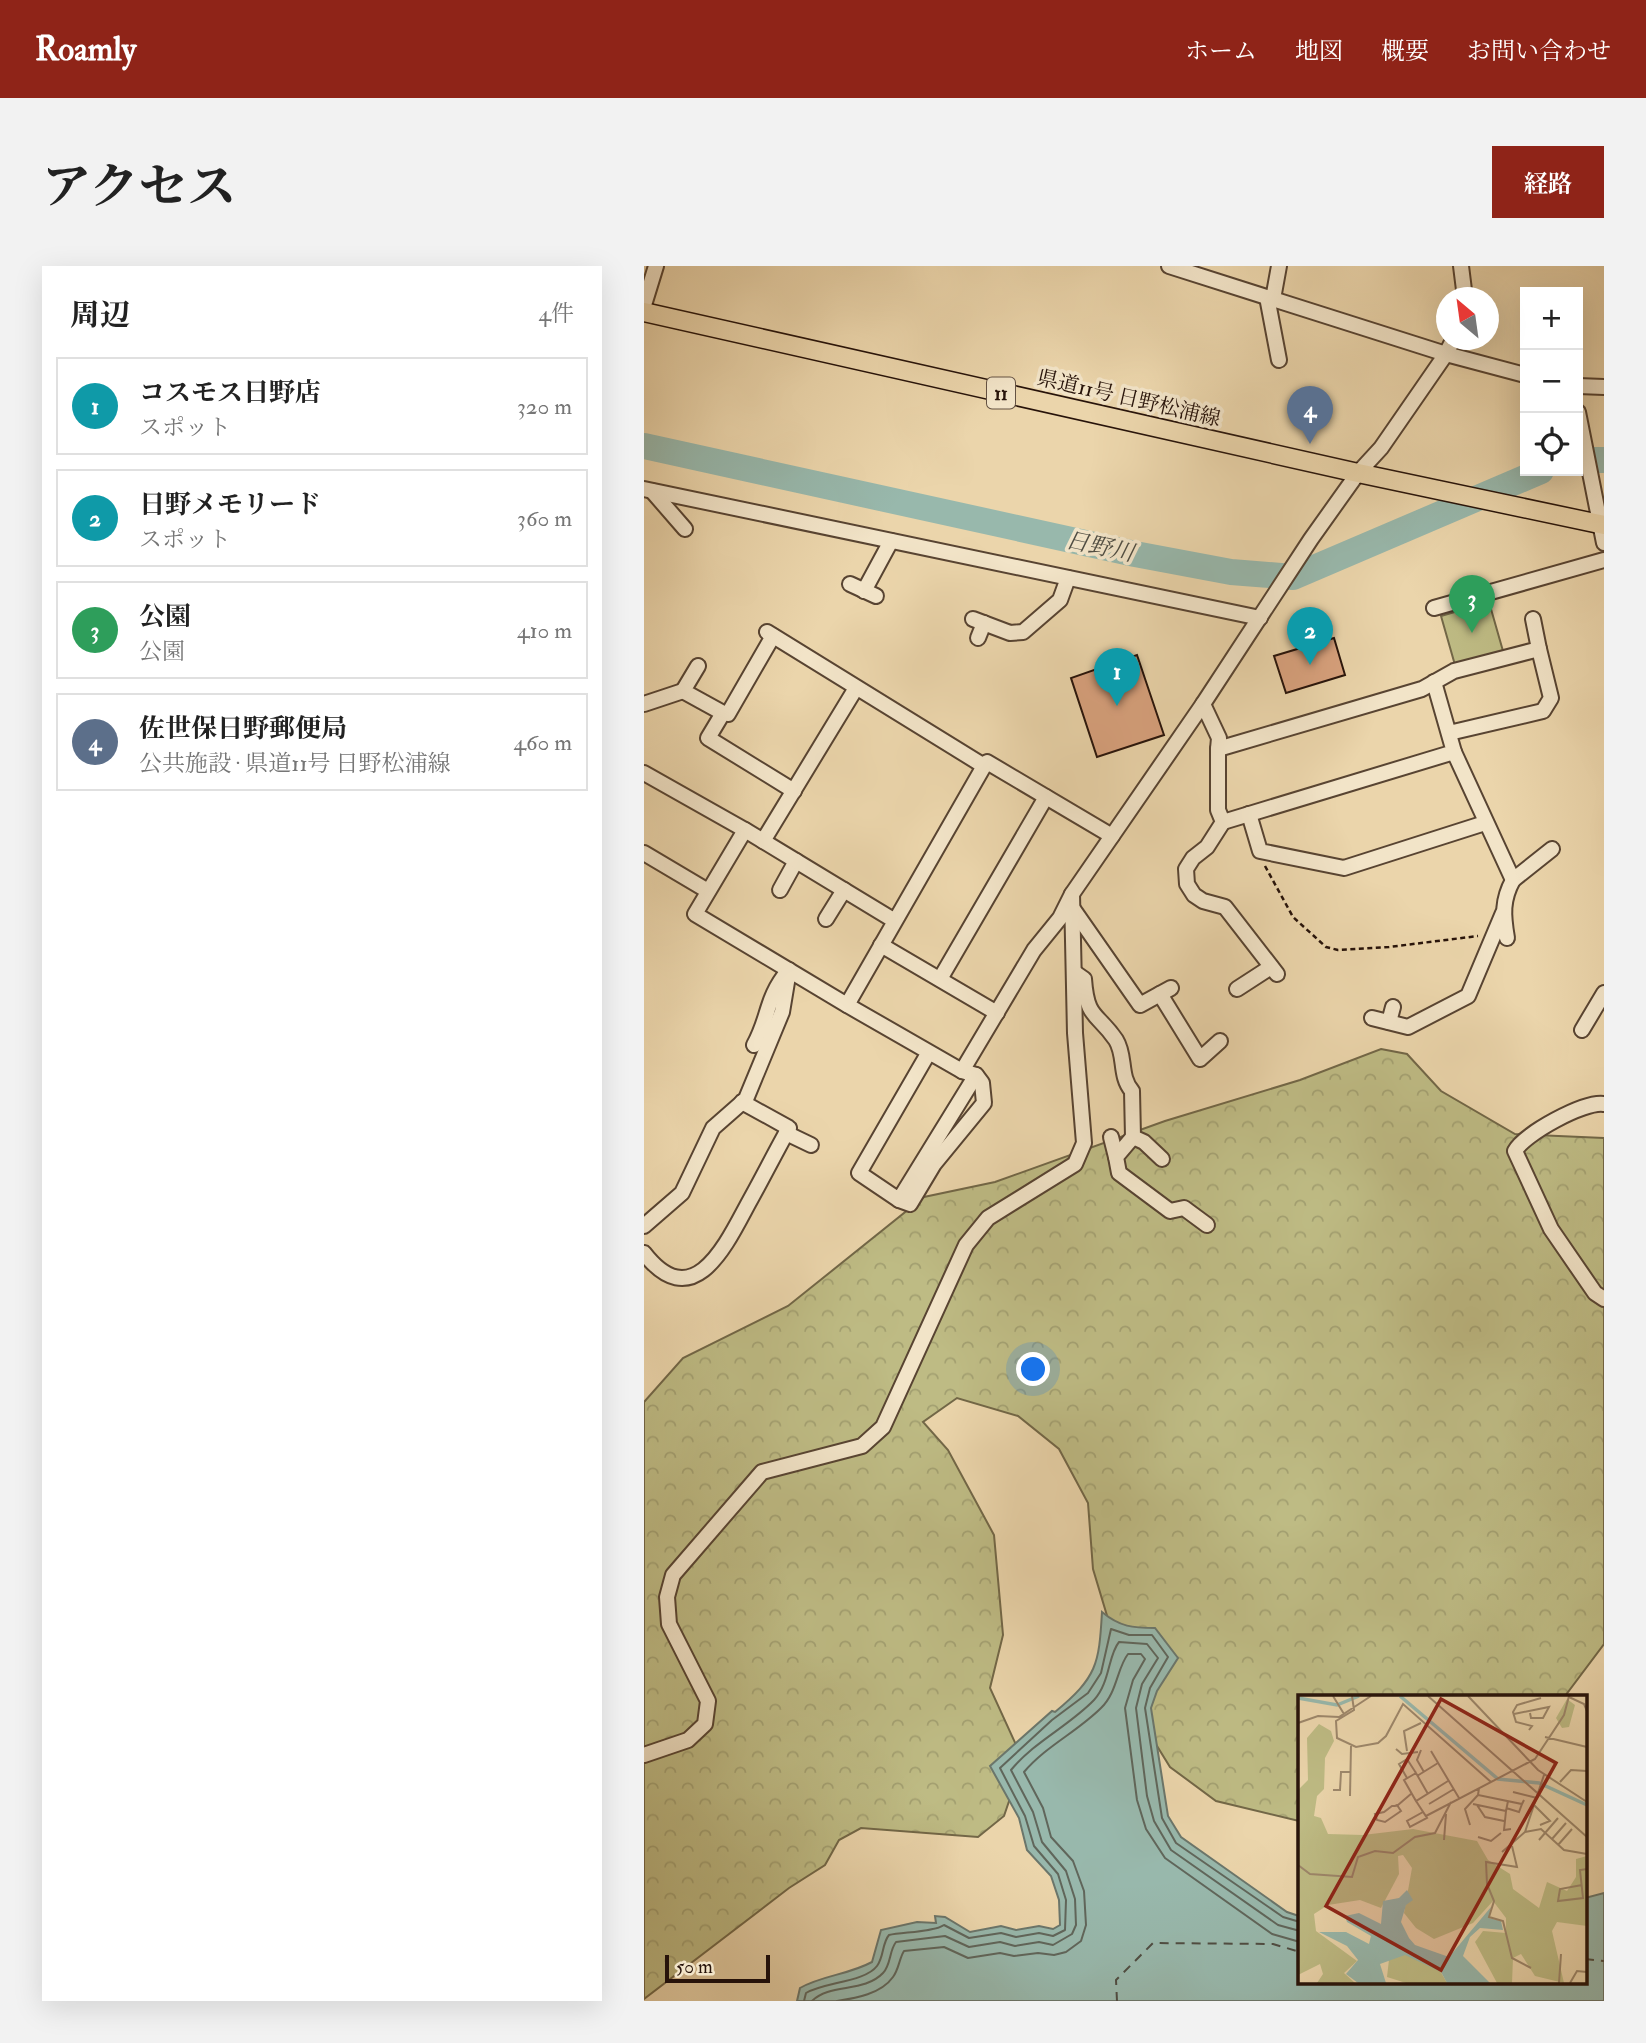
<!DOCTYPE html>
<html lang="ja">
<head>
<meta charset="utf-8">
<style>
	:root { --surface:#fff; --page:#f2f2f2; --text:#222; --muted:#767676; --line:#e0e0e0; --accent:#8f2418 }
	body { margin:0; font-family:"IM FELL Double Pica","Noto Serif JP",serif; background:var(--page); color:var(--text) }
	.controls { position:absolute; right:21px; top:21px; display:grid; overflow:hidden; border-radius:0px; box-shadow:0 7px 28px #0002 }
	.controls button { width:63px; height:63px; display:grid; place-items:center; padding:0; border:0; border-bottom:2px solid var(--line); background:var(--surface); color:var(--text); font:35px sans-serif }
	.compass { position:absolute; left:792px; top:21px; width:63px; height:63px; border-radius:50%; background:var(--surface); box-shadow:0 7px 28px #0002; rotate:331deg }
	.scale { position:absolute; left:21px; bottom:18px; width:105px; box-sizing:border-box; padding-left:7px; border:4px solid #27130a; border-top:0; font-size:19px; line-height:24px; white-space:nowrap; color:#27130a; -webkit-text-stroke:5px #f2e4c8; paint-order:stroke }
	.you { position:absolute; left:390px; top:1104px; width:24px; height:24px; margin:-18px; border:5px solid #fff; border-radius:50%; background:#1a73e8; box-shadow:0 0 0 10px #1a73e833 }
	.badge { display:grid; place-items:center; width:46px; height:46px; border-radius:50%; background:var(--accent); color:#fff; font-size:23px; font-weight:700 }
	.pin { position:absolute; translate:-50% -58px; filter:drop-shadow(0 2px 4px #0008) }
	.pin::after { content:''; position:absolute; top:37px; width:24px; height:21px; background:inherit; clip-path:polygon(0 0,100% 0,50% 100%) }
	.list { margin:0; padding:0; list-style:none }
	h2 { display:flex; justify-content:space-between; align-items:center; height:91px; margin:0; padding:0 28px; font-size:30px }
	h2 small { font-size:23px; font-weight:400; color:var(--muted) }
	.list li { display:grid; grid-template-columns:46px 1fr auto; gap:21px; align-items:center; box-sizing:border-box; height:98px; margin:0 14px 14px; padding:0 14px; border:2px solid var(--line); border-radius:0px }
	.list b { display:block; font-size:26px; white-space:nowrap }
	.list p { margin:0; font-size:23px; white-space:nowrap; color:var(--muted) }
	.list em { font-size:23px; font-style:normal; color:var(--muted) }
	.icon { flex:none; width:38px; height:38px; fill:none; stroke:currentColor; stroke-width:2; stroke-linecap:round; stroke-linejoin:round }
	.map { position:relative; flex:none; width:960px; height:1735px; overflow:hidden; border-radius:0px }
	header { display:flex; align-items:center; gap:42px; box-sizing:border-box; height:98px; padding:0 35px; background:var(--accent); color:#fff }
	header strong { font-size:33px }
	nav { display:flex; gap:38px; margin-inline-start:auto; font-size:24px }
	.intro { display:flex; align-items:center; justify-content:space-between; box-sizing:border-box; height:168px; padding:0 42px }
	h1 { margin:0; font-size:49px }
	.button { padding:18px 32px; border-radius:0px; background:var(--accent); color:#fff; font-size:24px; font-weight:700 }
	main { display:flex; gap:42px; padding:0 42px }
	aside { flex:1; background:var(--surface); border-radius:0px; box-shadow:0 7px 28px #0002 }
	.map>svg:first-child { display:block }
	.forest { fill:url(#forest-crowns); stroke:#726747; stroke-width:2 }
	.park { fill:#bebb84; stroke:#726747; stroke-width:2 }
	.water { fill:#98b8ac; stroke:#6b766b; stroke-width:2 }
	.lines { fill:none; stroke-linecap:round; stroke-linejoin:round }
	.shore { stroke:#60665b; stroke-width:2 }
	.river { stroke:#98b8ac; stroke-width:26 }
	.ferry { stroke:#4f4d43; stroke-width:2; stroke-dasharray:9 7; stroke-linecap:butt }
	.building { fill:#d9a27e; stroke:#27130a; stroke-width:2 }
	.minor-casing { stroke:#584432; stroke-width:18 }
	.major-casing { stroke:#27130a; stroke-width:21 }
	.path { stroke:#27130a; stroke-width:2.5; stroke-dasharray:5 3.5; stroke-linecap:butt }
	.minor { stroke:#f2e4c8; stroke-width:14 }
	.major { stroke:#ebd5ab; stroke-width:18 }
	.labels { text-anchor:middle; stroke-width:7; stroke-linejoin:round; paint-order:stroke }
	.shield { fill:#f2e4c8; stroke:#645243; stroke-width:2 }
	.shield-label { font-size:19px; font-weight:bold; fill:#27130a }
	.street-label { font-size:21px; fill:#27130a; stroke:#f2e4c8 }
	.water-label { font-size:23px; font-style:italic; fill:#4f4d43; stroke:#f2e4c8 }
	.inset-river { fill:none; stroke:#98b8ac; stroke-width:3.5 }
	.inset-road { fill:none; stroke:#9d876b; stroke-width:2 }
	.view { fill:#8f2418; fill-opacity:0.15; stroke:#8f2418; stroke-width:3.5 }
	.inset-edge { fill:none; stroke:#27130a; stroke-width:3.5 }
</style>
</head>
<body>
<header>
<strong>Roamly</strong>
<nav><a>ホーム</a><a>地図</a><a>概要</a><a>お問い合わせ</a></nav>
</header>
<div class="intro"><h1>アクセス</h1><a class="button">経路</a></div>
<main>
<aside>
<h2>周辺<small>4件</small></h2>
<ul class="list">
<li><span class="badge" style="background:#0f9aa8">1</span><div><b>コスモス日野店</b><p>スポット</p></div><em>320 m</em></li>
<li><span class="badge" style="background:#0f9aa8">2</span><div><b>日野メモリード</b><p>スポット</p></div><em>360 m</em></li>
<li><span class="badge" style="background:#2e9e5b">3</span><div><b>公園</b><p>公園</p></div><em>410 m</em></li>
<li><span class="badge" style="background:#5c6f8a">4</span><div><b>佐世保日野郵便局</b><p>公共施設 · 県道11号 日野松浦線</p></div><em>460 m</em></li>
</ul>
</aside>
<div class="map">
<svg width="960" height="1735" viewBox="0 0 960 1735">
	<defs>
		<pattern id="forest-crowns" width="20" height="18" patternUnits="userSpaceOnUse" patternTransform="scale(1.75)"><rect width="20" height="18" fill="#bebb84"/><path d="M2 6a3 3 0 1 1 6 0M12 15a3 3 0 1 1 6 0" fill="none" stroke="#a3a071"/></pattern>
	</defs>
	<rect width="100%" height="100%" fill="#ebd5ab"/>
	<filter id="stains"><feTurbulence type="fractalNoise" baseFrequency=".00286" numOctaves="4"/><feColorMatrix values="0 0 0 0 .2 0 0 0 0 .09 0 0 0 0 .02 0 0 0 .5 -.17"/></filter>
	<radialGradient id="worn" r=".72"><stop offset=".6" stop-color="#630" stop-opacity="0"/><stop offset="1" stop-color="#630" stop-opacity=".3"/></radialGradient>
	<path class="forest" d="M737,783L763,788L797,825L871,868L960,872V1378L921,1430H656L655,1555L572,1535L526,1501L492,1446L449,1303L444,1237L415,1183L374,1150L313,1132L279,1156L304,1184L350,1269L359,1369L346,1422L379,1494L360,1550L334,1571L217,1562L195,1574L181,1599L145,1622L0,1733V1136L39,1092L144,1040L280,931L351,916L521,855L656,814Z"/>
	<path class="park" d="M845,336L859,385L811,399L797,350Z"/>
	<path class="water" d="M458,1346C476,1361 489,1362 511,1362L534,1392L513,1425L507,1442L524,1550L537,1571L643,1646L655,1650L656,1716H941V1632L960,1627V1735H153L156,1722C179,1709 204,1709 228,1696L237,1664L273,1656L292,1657L291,1650L301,1651L326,1666L357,1660L372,1664L395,1660L409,1663L416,1659L415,1634L407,1610L383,1584L375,1552L346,1500L408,1445L411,1446C453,1411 455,1399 458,1346Z"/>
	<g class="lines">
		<g class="shore">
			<path d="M160,1735L162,1727C181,1716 221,1716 233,1700C240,1691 238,1677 245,1669C259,1666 290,1666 300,1659L325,1672L357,1667L372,1671L395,1667L409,1670L421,1664L422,1634L414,1608L390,1580L381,1550L356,1502L408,1454L444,1427L457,1407L467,1363L485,1369H508L524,1391L506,1422L501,1442L518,1552L532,1577L639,1651L656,1656"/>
			<path d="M168,1735C186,1717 220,1727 239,1707C247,1699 245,1685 252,1676L301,1670L325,1681L356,1676L371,1680L395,1676L409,1679L428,1668L432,1659L431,1633L422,1605L398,1576L389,1546L367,1504C391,1475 425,1460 450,1434C466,1417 464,1389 475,1376L503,1378L514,1392L498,1418L492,1442L503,1530L510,1555L527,1584L634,1659L656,1665"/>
			<path d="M193,1735C212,1732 237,1728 249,1711C255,1703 255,1693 260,1685L300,1681L324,1692L356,1687L370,1690L394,1687L410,1689L422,1686L437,1675L442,1659L440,1625L429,1595L407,1571L399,1542L380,1506C402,1480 433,1466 457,1442C473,1427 473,1402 484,1388H497L501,1393L489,1414L481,1442L493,1534L502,1563L521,1592L628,1668L656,1676"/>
		</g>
		<g class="river">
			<path d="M0,180L491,288L587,306L649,311L897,205"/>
			<path d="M934,194H960"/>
		</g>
		<g class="ferry">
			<path d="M941,1693L960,1695"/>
			<path d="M473,1735L472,1714L509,1677L629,1678L656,1686"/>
		</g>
	</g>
	<g class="building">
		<path d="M690,372L701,409L642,427L630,390Z"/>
		<path d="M493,389L520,469L453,491L427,412Z"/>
	</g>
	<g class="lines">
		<defs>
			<g id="minor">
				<path d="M525,0L802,88L881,109"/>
				<path d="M817,0L821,32"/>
				<path d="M623,31L635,94"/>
				<path d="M629,33L635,0"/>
				<path d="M0,39L12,0"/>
				<path d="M934,120L960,121"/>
				<path d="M934,146L960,277"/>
				<path d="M0,223L616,352"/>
				<path d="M8,225L41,263"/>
				<path d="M206,318L232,330"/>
				<path d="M220,325L247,275"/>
				<path d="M790,342L960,294"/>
				<path d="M329,353L366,367L379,366L416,334L424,312"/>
				<path d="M123,366L340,500L343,496L468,570"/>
				<path d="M334,372L340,357"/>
				<path d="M54,400L39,425L79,447L64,472L150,525"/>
				<path d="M0,438L39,425"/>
				<path d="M559,438L575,472L574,483L778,423L810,405L895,383L889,353"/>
				<path d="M79,447L84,448L129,370"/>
				<path d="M805,467L899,445L907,432L895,383"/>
				<path d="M574,483V544L579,556L563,581L549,592L542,603L543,618L550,629L559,635L581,641L633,708"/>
				<path d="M810,486L869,614L908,583"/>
				<path d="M0,507L101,564"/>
				<path d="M605,548L616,585L700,602L841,557"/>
				<path d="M579,556L810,486L790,416"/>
				<path d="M119,575L212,422"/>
				<path d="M0,587L64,625"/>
				<path d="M136,624L152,595"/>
				<path d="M429,643L496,739L516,728"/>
				<path d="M182,653L200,624"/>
				<path d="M251,655L101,564L51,648L203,739L340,500"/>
				<path d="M863,672C859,649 858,634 869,614"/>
				<path d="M237,679L353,747"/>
				<path d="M430,706L440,713C443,754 453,746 472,774C482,790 475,810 488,825L489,871L500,876L518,893"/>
				<path d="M296,713L402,531"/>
				<path d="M527,722L516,728L556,793L576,775"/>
				<path d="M593,723L627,701"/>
				<path d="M203,739L318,805L332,809L255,934L215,907L285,786"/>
				<path d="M728,752L764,761L824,730L859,647"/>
				<path d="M745,756L749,741"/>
				<path d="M938,764L960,727"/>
				<path d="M110,779C126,750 121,733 144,705"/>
				<path d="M318,805L390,684L416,652L428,628L559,438L667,273L714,207L737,182L802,88L809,74"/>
				<path d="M960,838C940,835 880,868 871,885L907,963L951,1027L960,1033"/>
				<path d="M142,867L167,879"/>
				<path d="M467,871L472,891"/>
				<path d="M489,871L472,891L475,907L526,945L540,942L563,959"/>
				<path d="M255,934L266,938L290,898L340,837L338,817L332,809"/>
				<path d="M0,960L38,927L69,862L102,833L138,746L145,704"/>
				<path d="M0,987C49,1050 82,979 104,938C118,913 131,887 145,862L98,836"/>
				<path d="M0,1489L44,1474L61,1458L64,1435L25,1358L23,1331L29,1309L118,1206L218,1180L239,1161L322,979L344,952L431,898L440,877L431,767L428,628"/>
			</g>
			<path id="major" d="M0,46L714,207L960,259"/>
		</defs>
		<use href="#minor" class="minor-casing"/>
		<use href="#major" class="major-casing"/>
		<path class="path" d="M621,600L649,651L682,681L694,684L745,681L834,670"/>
		<use href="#minor" class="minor"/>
		<use href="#major" class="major"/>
	</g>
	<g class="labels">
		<rect class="shield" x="343" y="111.5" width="28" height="31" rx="5"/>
		<g class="shield-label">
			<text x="357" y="134">11</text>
		</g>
		<g class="street-label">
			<text transform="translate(485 132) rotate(13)" y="7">県道11号 日野松浦線</text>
		</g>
		<g class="water-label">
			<text transform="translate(456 280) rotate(12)" y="8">日野川</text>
		</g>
	</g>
	<g transform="translate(654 1429)">
		<rect width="289" height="289" fill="#ebd5ab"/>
		<path d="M269,4L277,10L271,32L264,33L258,23ZM21,29L33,36L36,46L27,63L26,94L19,101L16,121L23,123L30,139L65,140L115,134L179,146L190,165L212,179L215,194L241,213L249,187L269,196L278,182V164L289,161V231L259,227L254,236L266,288L237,281L223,259L215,263L214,288H199L177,247L185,236L208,238V223L195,206L175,228L136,244L118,233L106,218L114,173L105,160L100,161L101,179L83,213L62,205L30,210L16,219L18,236L59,266L46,278L57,288H19L25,279L22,269L0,280V95L10,85L9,43ZM93,247L141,274L149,288H108L89,282Z" fill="#bebb84"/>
		<path d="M109,195L115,205L108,210L103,227L111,243L117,250L151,262L193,212L191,223L203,226L205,235L182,233L172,242L165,261L192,288H149L143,277L107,260L82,269L88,288H60L48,279L60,265L49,251L21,237H48L71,249L73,241L49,227L47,221L61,218L83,229L85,206L101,203Z" fill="#98b8ac"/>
		<path class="inset-river" d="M102,1L200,84L241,88L289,110M0,3L39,10L61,1M75,288L74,267L86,240L93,238L167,288"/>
		<path class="inset-road" d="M35,1L46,19M54,1L56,15L38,26L39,43L58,52L80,48L88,41L105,9L193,87M130,1L289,142M170,1L240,75L289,107M271,2L286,9L289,16M216,19L251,12L245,23H233L232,18M0,28L20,21L41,22L73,1M231,35L234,31L218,27L215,17L219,10L243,3M247,42L289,52M98,54L104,59L120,57M123,55L119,65L126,77M109,56L106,36L123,28M133,56L161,103M119,81L140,68M109,83L101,69L109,64L118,78M262,87L273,75L289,76M181,93L180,100L224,109L226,105M35,95H42L43,77H52M215,97L239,103M130,99L118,78L106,85L118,106L150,86M52,101L53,51M118,106L129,123L112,132L109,126L125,117M131,109L156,94M175,109L208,116L210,106M99,110L103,116L87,127L79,125L77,119L86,117L94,111H97L99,110H100L114,98M179,110L187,122L206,126M236,110L252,126L242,130M208,113L221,117L224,109M208,116L206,135L213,134M128,121L237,64L266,20L271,1M172,130L167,114L180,100M227,137L243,134L266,155L289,159M180,142L193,146L203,138M254,144L268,128M146,145L148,119M241,145L260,123M260,150L274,134M214,151L219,172L188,167L189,189L196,206L191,222L205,226L214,263L233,273M204,157L227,137L246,80M0,170L12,179L54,182L60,162L77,156L95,158L117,142L137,138L153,107M284,190L262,194L260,206L285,203L282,175L289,174M261,288L263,259M272,288L279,276L289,277"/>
		<path class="view" d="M143,4L258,68L143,275L28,211Z"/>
		<rect width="289" height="289" class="inset-edge"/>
	</g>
	<rect width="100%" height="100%" filter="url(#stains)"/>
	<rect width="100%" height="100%" fill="url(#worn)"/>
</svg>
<div class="controls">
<button>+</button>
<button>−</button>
<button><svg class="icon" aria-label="locate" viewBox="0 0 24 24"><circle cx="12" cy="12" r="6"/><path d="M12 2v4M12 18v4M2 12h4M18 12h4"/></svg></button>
</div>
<svg class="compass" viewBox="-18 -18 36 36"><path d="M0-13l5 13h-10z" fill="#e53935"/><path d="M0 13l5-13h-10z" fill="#767676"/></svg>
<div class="scale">50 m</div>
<div class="you"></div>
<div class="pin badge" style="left:473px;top:440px;background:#0f9aa8">1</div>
<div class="pin badge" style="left:666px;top:399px;background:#0f9aa8">2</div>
<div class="pin badge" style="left:828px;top:367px;background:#2e9e5b">3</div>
<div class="pin badge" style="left:666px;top:178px;background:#5c6f8a">4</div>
</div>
</main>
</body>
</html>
